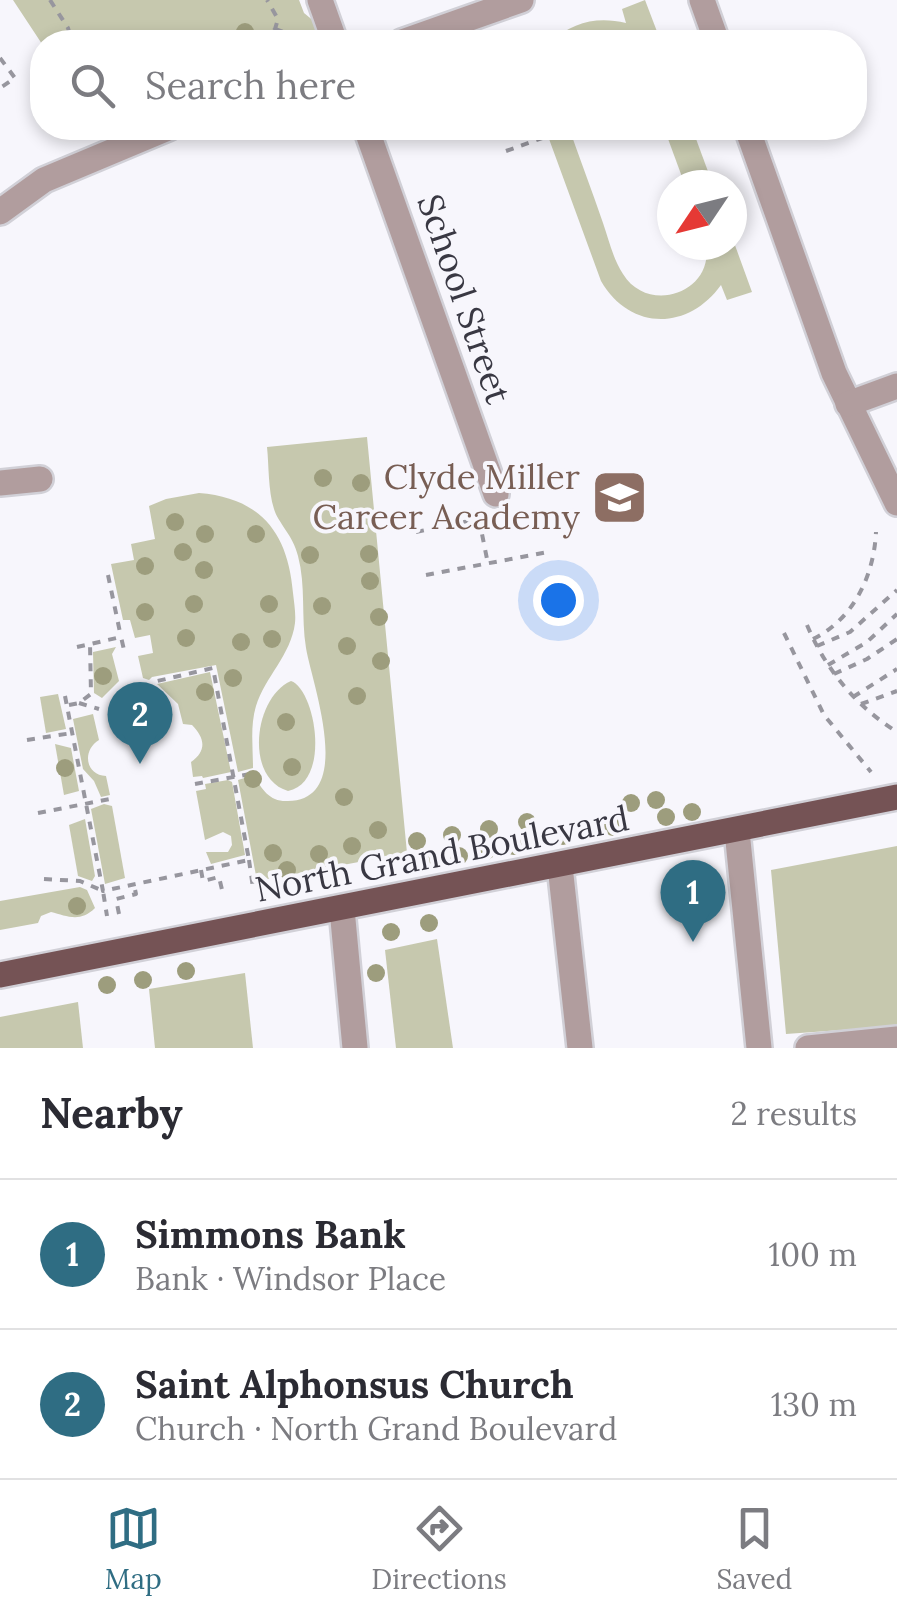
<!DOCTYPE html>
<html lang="en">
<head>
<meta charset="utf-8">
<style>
	:root { --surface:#fff; --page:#f2f2f3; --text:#2b2b33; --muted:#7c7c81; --line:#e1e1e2; --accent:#2f6d83 }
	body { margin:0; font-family:Lora,serif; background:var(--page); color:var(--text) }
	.compass { position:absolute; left:657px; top:170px; width:90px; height:90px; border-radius:50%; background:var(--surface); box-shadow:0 5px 15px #0003; rotate:235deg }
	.you { position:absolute; left:558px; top:600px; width:35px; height:35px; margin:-25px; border:8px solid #fff; border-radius:50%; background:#1a73e8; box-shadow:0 0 0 15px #1a73e833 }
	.badge { display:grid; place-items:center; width:65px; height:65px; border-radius:50%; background:var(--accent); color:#fff; font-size:32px; font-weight:700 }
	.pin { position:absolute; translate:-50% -82px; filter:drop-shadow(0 2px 5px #0008) }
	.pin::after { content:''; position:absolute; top:52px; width:35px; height:30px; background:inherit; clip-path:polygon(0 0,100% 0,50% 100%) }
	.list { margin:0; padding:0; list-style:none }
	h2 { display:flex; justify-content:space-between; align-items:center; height:130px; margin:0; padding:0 40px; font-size:42px }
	h2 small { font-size:32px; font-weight:400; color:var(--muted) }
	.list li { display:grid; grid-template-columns:65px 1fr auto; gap:30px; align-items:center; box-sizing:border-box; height:150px; padding:0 40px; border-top:2px solid var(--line) }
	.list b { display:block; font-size:38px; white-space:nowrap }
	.list p { margin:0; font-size:32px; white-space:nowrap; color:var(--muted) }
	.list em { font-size:32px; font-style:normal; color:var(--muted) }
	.icon { flex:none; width:55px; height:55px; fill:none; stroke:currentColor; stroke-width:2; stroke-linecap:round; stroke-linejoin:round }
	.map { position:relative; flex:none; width:897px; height:1048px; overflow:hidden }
	.search { position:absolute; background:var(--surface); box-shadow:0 5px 15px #0003; left:30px; right:30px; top:30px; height:110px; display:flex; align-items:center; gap:25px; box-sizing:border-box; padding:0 35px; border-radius:40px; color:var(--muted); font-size:38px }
	.sheet { height:430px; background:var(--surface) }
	nav { display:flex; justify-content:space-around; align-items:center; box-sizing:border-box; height:140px; border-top:2px solid var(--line); background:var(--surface); font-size:28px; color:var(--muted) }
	nav a { display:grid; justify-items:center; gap:5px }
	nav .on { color:var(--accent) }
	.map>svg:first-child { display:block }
	.green { fill:#c6c8ae }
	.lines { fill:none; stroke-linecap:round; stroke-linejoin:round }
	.minor-casing { stroke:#d1d0d7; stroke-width:30 }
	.major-casing { stroke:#d1d0d7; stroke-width:30 }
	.path { stroke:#97969e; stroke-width:4; stroke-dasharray:8 8; stroke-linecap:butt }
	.minor { stroke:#b19d9e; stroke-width:25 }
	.major { stroke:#755355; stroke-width:25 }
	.tree { fill:#9d9d7d }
	.labels { text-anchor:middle; stroke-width:8; stroke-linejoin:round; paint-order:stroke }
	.street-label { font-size:35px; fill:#393843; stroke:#f7f6fc }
	.education-label { font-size:35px; fill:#785e54; stroke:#f7f6fc; text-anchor:end }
</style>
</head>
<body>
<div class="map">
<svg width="897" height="1048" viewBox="0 0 897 1048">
	<rect width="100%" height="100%" fill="#f7f6fc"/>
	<g class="green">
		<path d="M13,0H299L304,13L315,22L322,42L42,44Z"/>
		<path d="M645,0L661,42H550C573,22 597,16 626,23L622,9Z"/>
		<path d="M545,128H569C580,159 592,191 603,223C609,240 613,259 623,274C648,315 714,293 706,245H732V237L752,292L727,300L721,285C688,331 630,331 601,281Z"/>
		<path d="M664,128H692L713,185H685Z"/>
		<path d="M367,437L407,853L257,881L238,780L254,775C262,790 270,802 288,801C356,800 312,684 306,648C301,617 306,586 298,556C293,535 278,523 274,509C268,490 269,466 267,447Z"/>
		<path d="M199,493C261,498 288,533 293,593C294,602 296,614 295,623C291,655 265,677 256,706C250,726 253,747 253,768L238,772L216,665L152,677L149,680L143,678L138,656L153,653L150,635L135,638L130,620H123L111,564L134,560L131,544L155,539L149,506L166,499Z"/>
		<path d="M116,647L112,654L119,681L102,698L94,693L93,652Z"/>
		<path d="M210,672L231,772L203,778L202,776L193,777L191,762C207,751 205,738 192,725L183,724L178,704L157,684Z"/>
		<path d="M291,681C315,689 332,782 288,791C244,778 254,697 291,681Z"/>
		<path d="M58,694L66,729L46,733L40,697Z"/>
		<path d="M93,714L99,740C82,750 85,775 106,776L110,795L101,797L94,781L83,769L73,719Z"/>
		<path d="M55,744L71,748L79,791L64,795Z"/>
		<path d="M228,780L232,782L245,855L211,864L206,852H228L232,845L231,836L223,832L205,840L196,791L206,789L205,784Z"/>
		<path d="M104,804L112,806L125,878L105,884L91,809Z"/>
		<path d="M85,819L95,876L92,881L78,876L69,825Z"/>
		<path d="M897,846V1026L786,1034L771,870Z"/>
		<path d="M80,887L87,890L95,908C80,923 67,916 51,912L41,916L38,923L0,930V901Z"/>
		<path d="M437,939L453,1048H396L385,950Z"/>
		<path d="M245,973L253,1048H155L149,989Z"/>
		<path d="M78,1002L83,1048H0V1017Z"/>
	</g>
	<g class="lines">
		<defs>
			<g id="minor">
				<path d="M320,0L335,42"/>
				<path d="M702,0L717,42"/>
				<path d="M402,42L521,0"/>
				<path d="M366,128L496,494"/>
				<path d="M747,128L834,373L897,503"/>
				<path d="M0,212L44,180L168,128"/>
				<path d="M848,404L897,386"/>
				<path d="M0,483L40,479"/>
				<path d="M737,831L759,1048"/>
				<path d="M560,866L580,1048"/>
				<path d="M342,909L355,1048"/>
				<path d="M808,1048L897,1039"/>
			</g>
			<path id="major" d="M0,975L897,797"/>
		</defs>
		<use href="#minor" class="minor-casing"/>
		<use href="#major" class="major-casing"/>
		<g class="path">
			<path d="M50,0L68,28L72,42"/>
			<path d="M275,29L292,35L301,34"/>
			<path d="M263,42L275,29L278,19L267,0"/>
			<path d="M0,58L15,78L0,88"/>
			<path d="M506,151L548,136"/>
			<path d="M416,532L479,519L488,564"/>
			<path d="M108,575L121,637"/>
			<path d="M426,575L548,552"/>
			<path d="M807,625C826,670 856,706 897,732"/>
			<path d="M784,633L824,715L871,772"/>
			<path d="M813,639C854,619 874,575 876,532"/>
			<path d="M817,646L850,632L897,590"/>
			<path d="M77,647L121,637L125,654"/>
			<path d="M828,665L867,642L897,614"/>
			<path d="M834,674L867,659L897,639"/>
			<path d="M65,696L103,891L249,860L213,668L153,682"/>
			<path d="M853,697L897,669"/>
			<path d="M79,703L99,709"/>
			<path d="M861,704L897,691"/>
			<path d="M69,705L79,703L91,694L90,644"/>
			<path d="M27,740L72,733"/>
			<path d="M195,784L256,773"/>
			<path d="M38,813L110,799"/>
			<path d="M249,860L253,888"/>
			<path d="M201,870L203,881L219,877L223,894"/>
			<path d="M44,879L80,881L103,891L107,916"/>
			<path d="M119,914L116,899L136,894L134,885"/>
		</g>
		<use href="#minor" class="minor"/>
		<use href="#major" class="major"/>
	</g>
	<g class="tree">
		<circle cx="245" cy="32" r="9"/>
		<circle cx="323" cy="478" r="9"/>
		<circle cx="361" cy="483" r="9"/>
		<circle cx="175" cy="522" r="9"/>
		<circle cx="205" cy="534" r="9"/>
		<circle cx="256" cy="534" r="9"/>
		<circle cx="183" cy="552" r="9"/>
		<circle cx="369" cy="554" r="9"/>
		<circle cx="310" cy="555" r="9"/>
		<circle cx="145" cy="566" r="9"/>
		<circle cx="204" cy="570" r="9"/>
		<circle cx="370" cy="581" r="9"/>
		<circle cx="194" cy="604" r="9"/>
		<circle cx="269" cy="604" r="9"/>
		<circle cx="322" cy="606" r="9"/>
		<circle cx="145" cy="612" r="9"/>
		<circle cx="379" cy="617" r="9"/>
		<circle cx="186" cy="638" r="9"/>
		<circle cx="272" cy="639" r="9"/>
		<circle cx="241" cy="642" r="9"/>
		<circle cx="347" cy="646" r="9"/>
		<circle cx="381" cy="661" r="9"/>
		<circle cx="103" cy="676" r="9"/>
		<circle cx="233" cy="678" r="9"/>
		<circle cx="205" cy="692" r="9"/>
		<circle cx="357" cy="696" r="9"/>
		<circle cx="286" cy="722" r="9"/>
		<circle cx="292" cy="767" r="9"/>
		<circle cx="65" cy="768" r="9"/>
		<circle cx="253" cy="779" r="9"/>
		<circle cx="344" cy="797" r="9"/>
		<circle cx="656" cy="800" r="9"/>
		<circle cx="631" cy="803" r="9"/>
		<circle cx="692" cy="812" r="9"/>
		<circle cx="666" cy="817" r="9"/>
		<circle cx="527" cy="822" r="9"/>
		<circle cx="613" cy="827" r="9"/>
		<circle cx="489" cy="829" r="9"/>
		<circle cx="378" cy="830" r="9"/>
		<circle cx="589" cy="832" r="9"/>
		<circle cx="452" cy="835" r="9"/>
		<circle cx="563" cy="836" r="9"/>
		<circle cx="417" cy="841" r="9"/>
		<circle cx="538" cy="842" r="9"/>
		<circle cx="352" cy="846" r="9"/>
		<circle cx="514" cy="846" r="9"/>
		<circle cx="486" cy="851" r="9"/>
		<circle cx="273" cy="853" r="9"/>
		<circle cx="319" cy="854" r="9"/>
		<circle cx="459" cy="856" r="9"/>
		<circle cx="434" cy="861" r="9"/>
		<circle cx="287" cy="870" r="9"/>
		<circle cx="77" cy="906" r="9"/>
		<circle cx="429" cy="923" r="9"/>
		<circle cx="391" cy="932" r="9"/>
		<circle cx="186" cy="971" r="9"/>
		<circle cx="376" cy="973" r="9"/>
		<circle cx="143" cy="980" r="9"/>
		<circle cx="107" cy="985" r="9"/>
	</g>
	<defs>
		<symbol id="school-square" viewBox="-11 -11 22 22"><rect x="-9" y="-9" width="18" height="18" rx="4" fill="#8d6e63" stroke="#f7f6fc"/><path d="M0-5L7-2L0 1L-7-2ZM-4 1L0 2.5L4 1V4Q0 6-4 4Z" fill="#fff"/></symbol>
	</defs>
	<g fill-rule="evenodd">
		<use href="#school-square" x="588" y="466" width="63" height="63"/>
	</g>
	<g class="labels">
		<g class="street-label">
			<text transform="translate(464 299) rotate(71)" y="12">School Street</text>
			<text transform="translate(442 854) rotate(-11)" y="12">North Grand Boulevard</text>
		</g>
		<g class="education-label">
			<text x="580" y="489">Clyde Miller<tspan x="580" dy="40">Career Academy</tspan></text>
		</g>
	</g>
</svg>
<svg class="compass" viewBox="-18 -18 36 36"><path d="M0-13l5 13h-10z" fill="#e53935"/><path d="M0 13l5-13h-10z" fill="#7c7c81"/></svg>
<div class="you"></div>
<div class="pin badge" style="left:693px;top:942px">1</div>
<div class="pin badge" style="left:140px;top:764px">2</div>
<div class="search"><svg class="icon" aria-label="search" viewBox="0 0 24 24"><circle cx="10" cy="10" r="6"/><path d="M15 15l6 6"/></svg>Search here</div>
</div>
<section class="sheet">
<h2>Nearby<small>2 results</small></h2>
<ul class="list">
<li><span class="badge">1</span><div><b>Simmons Bank</b><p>Bank · Windsor Place</p></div><em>100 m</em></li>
<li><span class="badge">2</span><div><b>Saint Alphonsus Church</b><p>Church · North Grand Boulevard</p></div><em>130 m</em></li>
</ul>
</section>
<nav>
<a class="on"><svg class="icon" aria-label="map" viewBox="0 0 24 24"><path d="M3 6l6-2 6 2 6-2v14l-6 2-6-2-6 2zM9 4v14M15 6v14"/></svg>Map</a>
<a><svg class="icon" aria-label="directions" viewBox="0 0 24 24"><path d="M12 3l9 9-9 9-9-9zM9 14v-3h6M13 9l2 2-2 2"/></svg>Directions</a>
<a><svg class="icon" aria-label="saved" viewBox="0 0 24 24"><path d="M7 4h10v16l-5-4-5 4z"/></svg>Saved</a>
</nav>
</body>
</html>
